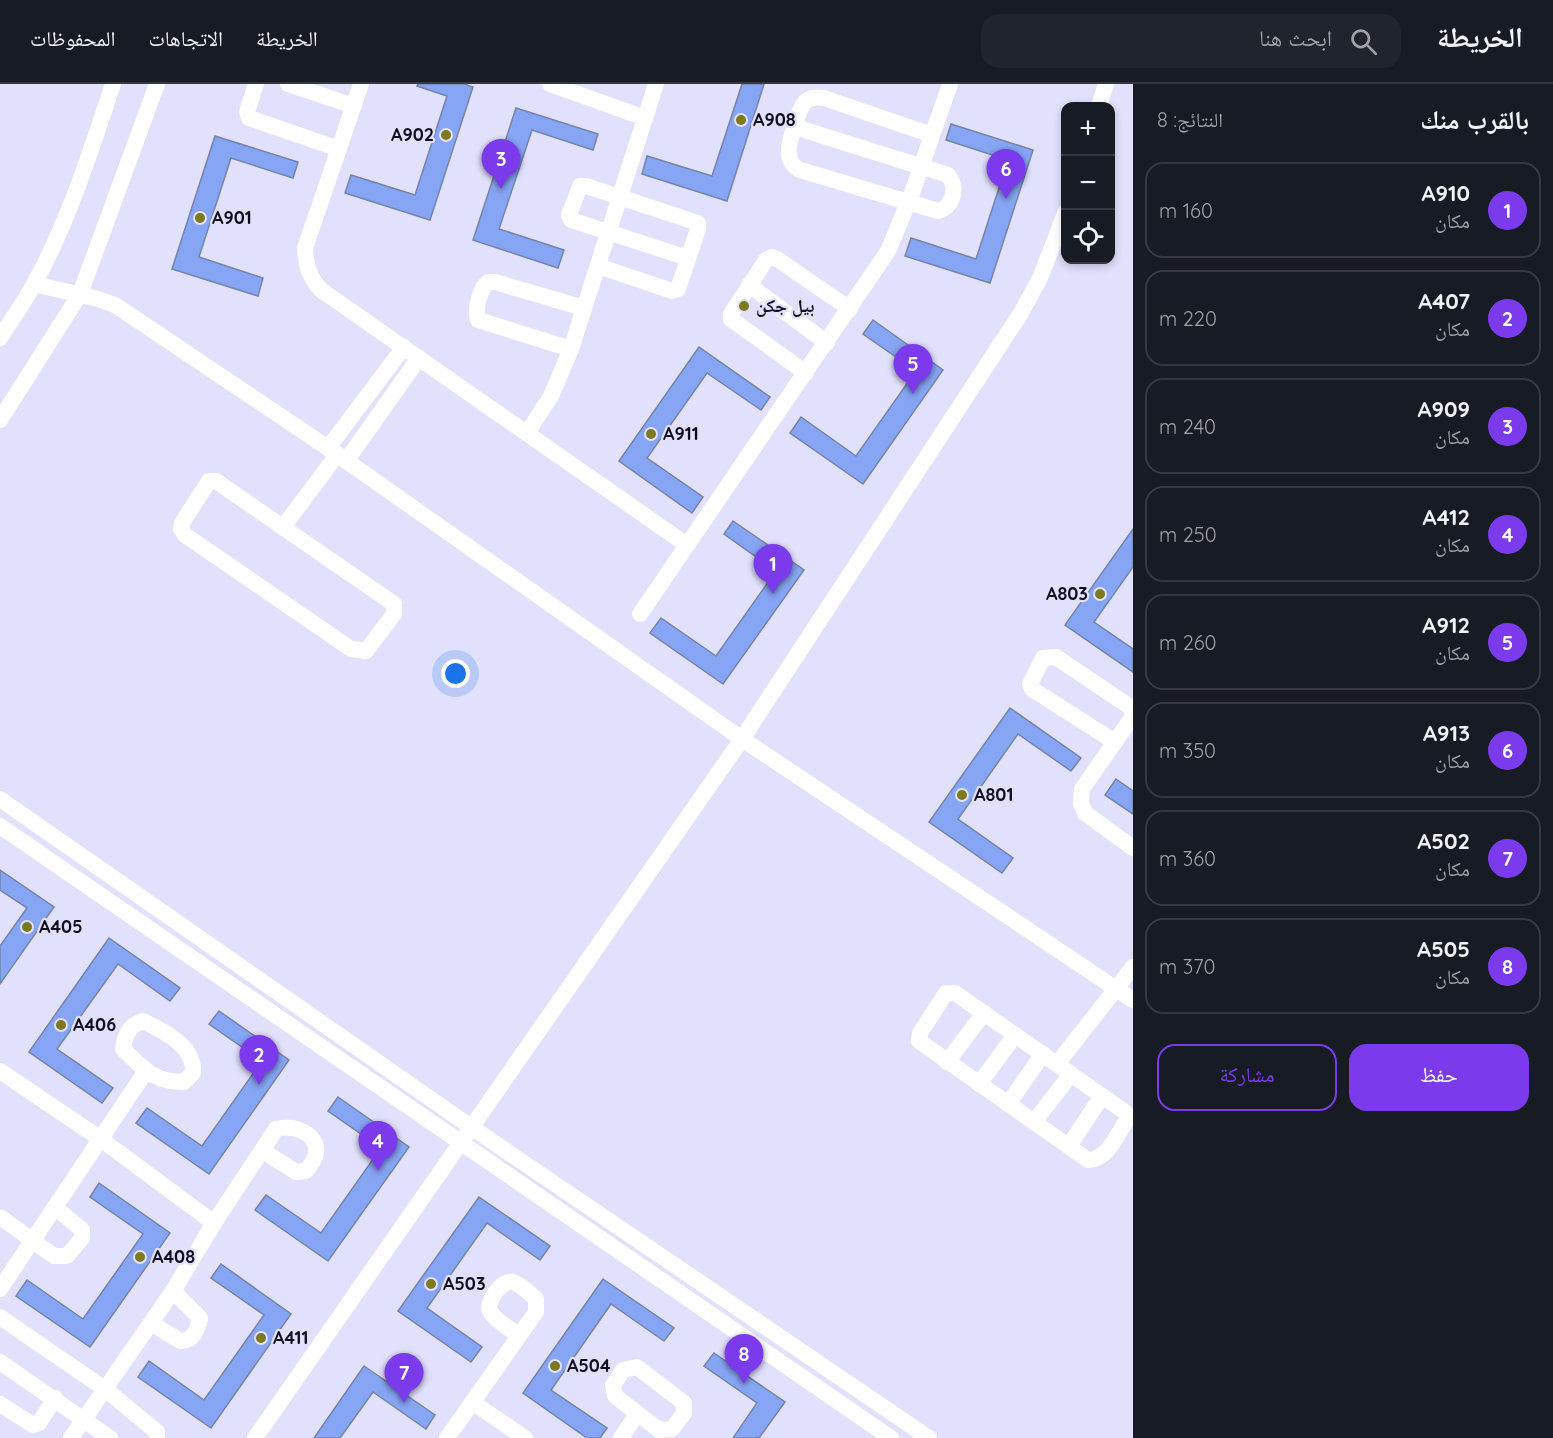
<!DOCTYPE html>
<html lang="ar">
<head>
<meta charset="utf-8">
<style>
	:root { --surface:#171b24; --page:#20242c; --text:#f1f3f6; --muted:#9ea1a6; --line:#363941; --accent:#7c3aed }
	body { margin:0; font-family:Quicksand,"Noto Naskh Arabic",sans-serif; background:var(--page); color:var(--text); direction:rtl }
	.controls { position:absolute; right:18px; top:18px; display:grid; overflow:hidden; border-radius:12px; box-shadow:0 3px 9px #0003 }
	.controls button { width:54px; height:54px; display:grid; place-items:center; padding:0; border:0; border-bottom:2px solid var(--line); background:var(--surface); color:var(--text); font:30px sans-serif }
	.you { position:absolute; left:456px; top:590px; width:21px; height:21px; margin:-15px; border:4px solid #fff; border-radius:50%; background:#1a73e8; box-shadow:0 0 0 9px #1a73e833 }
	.badge { display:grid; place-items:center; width:39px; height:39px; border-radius:50%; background:var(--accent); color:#fff; font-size:20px; font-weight:700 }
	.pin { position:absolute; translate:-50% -50px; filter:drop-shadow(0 2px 3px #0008) }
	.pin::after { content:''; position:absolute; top:32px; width:21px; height:18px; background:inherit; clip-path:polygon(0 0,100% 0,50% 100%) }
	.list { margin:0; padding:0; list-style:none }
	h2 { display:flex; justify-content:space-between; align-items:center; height:78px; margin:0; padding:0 24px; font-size:26px }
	h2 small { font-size:20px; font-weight:400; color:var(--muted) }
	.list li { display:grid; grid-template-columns:39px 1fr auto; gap:18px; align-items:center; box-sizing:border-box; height:96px; margin:0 12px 12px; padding:0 12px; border:2px solid var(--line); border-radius:18px }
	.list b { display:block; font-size:22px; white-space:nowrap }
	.list p { margin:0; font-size:20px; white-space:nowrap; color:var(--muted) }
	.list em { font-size:20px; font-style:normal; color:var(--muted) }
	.actions { display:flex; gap:12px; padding:18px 24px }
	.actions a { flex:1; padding:14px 0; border:2px solid var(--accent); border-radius:18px; text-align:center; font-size:21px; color:var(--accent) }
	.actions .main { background:var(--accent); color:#fff }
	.icon { flex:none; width:33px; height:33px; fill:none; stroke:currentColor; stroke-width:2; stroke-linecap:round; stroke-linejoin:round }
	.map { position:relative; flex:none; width:1133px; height:1354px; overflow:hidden; direction:ltr }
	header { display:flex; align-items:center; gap:36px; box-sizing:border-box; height:84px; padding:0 30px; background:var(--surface); border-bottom:2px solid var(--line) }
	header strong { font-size:28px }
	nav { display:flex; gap:33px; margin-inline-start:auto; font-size:21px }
	.search { width:420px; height:54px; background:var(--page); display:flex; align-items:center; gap:15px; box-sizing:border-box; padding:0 21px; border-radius:18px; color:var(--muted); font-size:22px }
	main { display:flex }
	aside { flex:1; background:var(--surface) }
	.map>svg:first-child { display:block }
	.building { fill:#87a5f5; stroke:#7484ac; stroke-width:1.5 }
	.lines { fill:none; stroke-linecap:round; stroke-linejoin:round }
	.minor { stroke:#fff; stroke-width:16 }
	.poi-dot { fill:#7c791f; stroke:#e1e0fd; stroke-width:2 }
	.labels { text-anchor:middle; stroke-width:4.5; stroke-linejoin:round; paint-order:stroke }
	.poi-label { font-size:18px; font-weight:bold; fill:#100e1e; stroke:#e1e0fd; text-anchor:start }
</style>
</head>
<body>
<header>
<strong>الخريطة</strong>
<div class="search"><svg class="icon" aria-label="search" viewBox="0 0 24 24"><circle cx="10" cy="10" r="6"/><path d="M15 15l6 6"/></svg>ابحث هنا</div>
<nav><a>الخريطة</a><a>الاتجاهات</a><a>المحفوظات</a></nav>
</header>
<main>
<aside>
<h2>بالقرب منك<small>النتائج: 8</small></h2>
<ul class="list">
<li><span class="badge">1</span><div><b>A910</b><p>مكان</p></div><em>160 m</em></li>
<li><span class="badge">2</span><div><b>A407</b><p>مكان</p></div><em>220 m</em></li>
<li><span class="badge">3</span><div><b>A909</b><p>مكان</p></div><em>240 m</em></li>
<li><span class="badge">4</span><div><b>A412</b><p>مكان</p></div><em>250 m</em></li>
<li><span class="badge">5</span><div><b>A912</b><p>مكان</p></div><em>260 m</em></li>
<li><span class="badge">6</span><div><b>A913</b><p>مكان</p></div><em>350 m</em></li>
<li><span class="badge">7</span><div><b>A502</b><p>مكان</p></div><em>360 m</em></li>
<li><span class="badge">8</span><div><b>A505</b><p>مكان</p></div><em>370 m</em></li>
</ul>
<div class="actions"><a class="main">حفظ</a><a>مشاركة</a></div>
</aside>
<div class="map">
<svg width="1133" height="1354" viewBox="0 0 1133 1354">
	<rect width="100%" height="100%" fill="#e1e0fd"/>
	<g class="building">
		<path d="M418,0H464L473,3L430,136L345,109L351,91L415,111L447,12L417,2Z"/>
		<path d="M742,0H764L727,117L642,90L647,72L712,92Z"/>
		<path d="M516,24L598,50L593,66L532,46L499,145L564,166L558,184L473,156Z"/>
		<path d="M951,40L1033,66L990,199L905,172L911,154L976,175L1008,76L946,56Z"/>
		<path d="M215,52L298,78L293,94L231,74L199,173L263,194L258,212L172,185Z"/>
		<path d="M873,236L943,286L863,400L790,349L801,333L856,372L916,287L863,250Z"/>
		<path d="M699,263L770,313L761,326L707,289L647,374L703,413L692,429L619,377Z"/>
		<path d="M733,437L804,486L723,600L650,549L661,534L716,572L776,487L724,450Z"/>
		<path d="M1133,445V483L1094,538L1133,565V588L1065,541Z"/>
		<path d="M1010,624L1081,674L1071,687L1018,650L958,735L1013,774L1002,789L929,738Z"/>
		<path d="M1116,695L1133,707V730L1105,711Z"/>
		<path d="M0,786L54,823L0,900V862L27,824L0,806Z"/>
		<path d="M109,854L180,904L170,917L118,880L57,965L113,1004L102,1019L29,968Z"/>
		<path d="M219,927L289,976L209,1090L136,1039L147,1024L202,1062L262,977L209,940Z"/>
		<path d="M338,1013L409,1063L328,1177L255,1126L266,1111L321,1149L381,1064L328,1027Z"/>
		<path d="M99,1099L170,1149L90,1263L16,1212L27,1196L83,1235L143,1150L90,1113Z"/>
		<path d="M479,1113L550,1162L540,1176L487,1139L427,1224L482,1263L471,1278L398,1227Z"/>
		<path d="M221,1180L291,1230L211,1344L138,1293L149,1277L204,1316L264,1231L211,1194Z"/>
		<path d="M603,1195L674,1244L664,1257L611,1220L551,1306L607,1344L600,1354H587L523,1309Z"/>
		<path d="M714,1269L785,1318L759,1354H733L757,1319L704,1282Z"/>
		<path d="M364,1282L435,1331L426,1345L373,1308L340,1354H314Z"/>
	</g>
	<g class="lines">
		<g class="minor">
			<path d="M256,0L247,28L249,34L339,65"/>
			<path d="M288,0L354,22"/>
			<path d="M361,0L305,164C306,182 309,193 321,206L687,461"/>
			<path d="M550,0L645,34"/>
			<path d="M1099,22L1106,0"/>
			<path d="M795,43L948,91C958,103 954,123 938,127L800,86C794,82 790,79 789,71C787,62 799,23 806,17C811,13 818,13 824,14L932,51"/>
			<path d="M598,182L672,207L678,205L698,145V139L586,102H580L569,131L571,136L688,174"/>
			<path d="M34,200L98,215L115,221L328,364L742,655L1133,916"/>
			<path d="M749,201L827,259"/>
			<path d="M0,254C11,236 24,219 34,200C68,139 91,66 113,0"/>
			<path d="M571,265L478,236C474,226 480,205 488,198H495L584,224"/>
			<path d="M806,289L731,235V230L766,176L772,173L777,175L850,225"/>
			<path d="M0,336L80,210L157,0"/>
			<path d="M527,349L551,312L571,265L656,0"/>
			<path d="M328,364L404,263"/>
			<path d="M346,377L419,274"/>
			<path d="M209,397H216L394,520V530L366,567L351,565L185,451L181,445L182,439Z"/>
			<path d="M283,443L337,371"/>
			<path d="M640,530L888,167L912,109L950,0"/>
			<path d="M1133,632L1082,705L1081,719L1085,729L1133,764"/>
			<path d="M1115,658L1032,605L1030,600L1043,574L1056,573L1133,625"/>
			<path d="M0,715L471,1043L929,1354"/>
			<path d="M0,742L891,1354"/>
			<path d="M946,909H955L1125,1028L1128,1034C1118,1049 1108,1076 1088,1076L919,957L920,949Z"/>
			<path d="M143,937C165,948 195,962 193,989L184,998C153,998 144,985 123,965C125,951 129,941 143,937Z"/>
			<path d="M947,978L984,929"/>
			<path d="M1057,980L1133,883"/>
			<path d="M0,987L102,1056L214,1139"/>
			<path d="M979,1000L1015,951"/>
			<path d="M1008,1020L1043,970"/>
			<path d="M1034,1038L1071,990"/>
			<path d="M1069,1062L1102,1012"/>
			<path d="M0,1133L54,1172H67L82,1154V1146L56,1124"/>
			<path d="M0,1205L146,987"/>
			<path d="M0,1233L105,1305L157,1348V1354"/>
			<path d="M151,1239L180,1257C193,1258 198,1245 200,1234L173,1207"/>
			<path d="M0,1278L110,1354"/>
			<path d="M637,1283L684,1319V1329L672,1345L659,1346L615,1312L613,1301L623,1286Z"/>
			<path d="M472,1318L525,1354"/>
			<path d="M0,1320L33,1341L39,1339L55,1314"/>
			<path d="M71,1354L173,1207L214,1139L276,1045C292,1040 319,1049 316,1069C315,1075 310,1082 306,1087L296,1088L263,1067"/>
			<path d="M255,1354L742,655L1021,229L1040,194L1066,127"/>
			<path d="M447,1354L536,1228V1215C530,1210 521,1200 513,1198C502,1195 486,1217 490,1227C494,1236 511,1245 519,1252"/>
			<path d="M621,1354L637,1330"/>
		</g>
	</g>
	<g class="poi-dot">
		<circle cx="741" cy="36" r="6"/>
		<circle cx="446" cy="51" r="6"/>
		<circle cx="200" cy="134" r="6"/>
		<circle cx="744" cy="222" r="6"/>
		<circle cx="651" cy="350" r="6"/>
		<circle cx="1100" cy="510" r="6"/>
		<circle cx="962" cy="711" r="6"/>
		<circle cx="27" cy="843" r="6"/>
		<circle cx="61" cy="941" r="6"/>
		<circle cx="140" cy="1173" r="6"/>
		<circle cx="431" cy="1200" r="6"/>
		<circle cx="261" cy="1254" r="6"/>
		<circle cx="555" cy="1282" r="6"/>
	</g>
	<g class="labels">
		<g class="poi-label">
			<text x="753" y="42">A908</text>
			<text x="434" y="57" text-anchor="end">A902</text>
			<text x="212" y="140">A901</text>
			<text x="756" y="228">بيل جكن</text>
			<text x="663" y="356">A911</text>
			<text x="1088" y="516" text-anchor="end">A803</text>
			<text x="974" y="717">A801</text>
			<text x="39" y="849">A405</text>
			<text x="73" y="947">A406</text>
			<text x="152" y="1179">A408</text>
			<text x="443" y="1206">A503</text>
			<text x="273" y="1260">A411</text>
			<text x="567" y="1288">A504</text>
		</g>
	</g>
</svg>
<div class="controls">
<button>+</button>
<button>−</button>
<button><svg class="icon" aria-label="locate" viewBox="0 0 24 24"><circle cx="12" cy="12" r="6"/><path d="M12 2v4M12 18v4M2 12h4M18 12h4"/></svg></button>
</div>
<div class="you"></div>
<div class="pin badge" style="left:773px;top:510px">1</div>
<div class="pin badge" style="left:259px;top:1001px">2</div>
<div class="pin badge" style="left:501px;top:105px">3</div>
<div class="pin badge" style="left:378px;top:1087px">4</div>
<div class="pin badge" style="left:913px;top:310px">5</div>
<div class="pin badge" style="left:1006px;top:115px">6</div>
<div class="pin badge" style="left:404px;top:1319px">7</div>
<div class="pin badge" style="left:744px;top:1300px">8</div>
</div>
</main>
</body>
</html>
